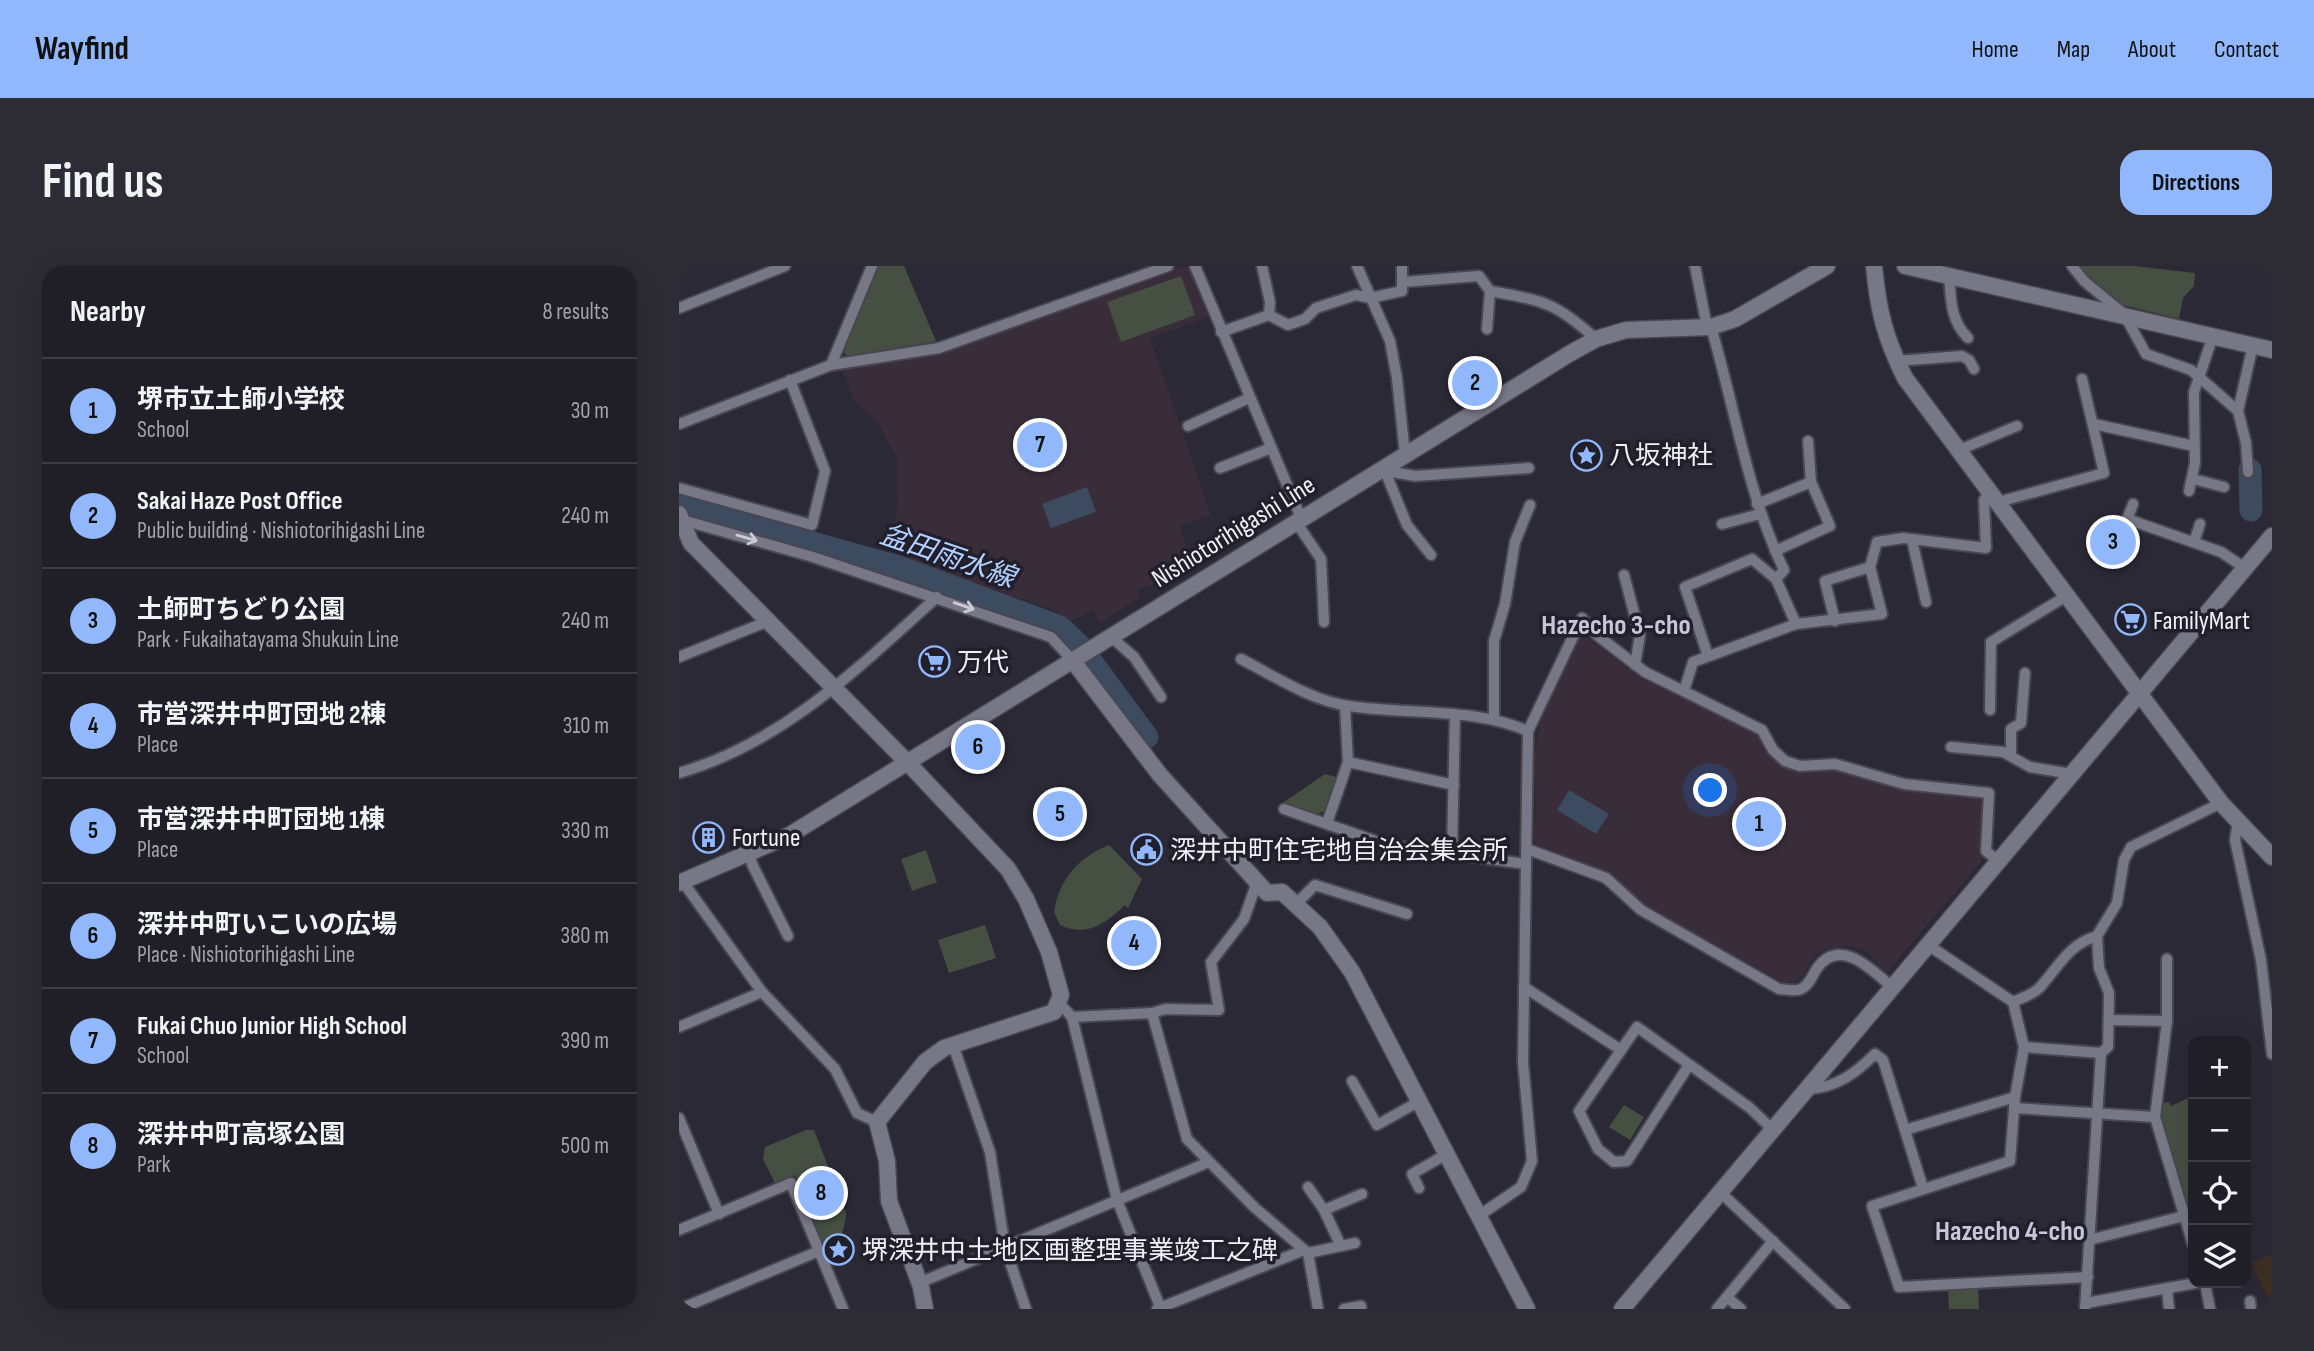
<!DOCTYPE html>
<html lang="en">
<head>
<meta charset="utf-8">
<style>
	:root { --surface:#201f28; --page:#2d2c34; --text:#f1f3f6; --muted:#a2a2a8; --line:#3d3d45; --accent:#91b8fd }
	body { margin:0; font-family:"Sofia Sans Condensed","Noto Sans JP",sans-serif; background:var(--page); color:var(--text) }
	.controls { position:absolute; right:21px; bottom:21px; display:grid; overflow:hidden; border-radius:14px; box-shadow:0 7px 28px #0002 }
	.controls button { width:63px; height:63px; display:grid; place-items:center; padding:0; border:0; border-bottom:2px solid var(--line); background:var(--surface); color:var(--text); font:35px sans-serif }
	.you { position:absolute; left:1032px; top:525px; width:24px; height:24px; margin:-18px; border:5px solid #fff; border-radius:50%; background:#1a73e8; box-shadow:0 0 0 10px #1a73e833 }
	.badge { display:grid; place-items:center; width:46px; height:46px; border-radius:50%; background:var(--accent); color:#111; font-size:23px; font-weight:700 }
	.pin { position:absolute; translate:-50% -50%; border:4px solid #fff; box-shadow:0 2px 7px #0006 }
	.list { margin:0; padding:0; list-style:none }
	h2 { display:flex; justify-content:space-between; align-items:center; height:91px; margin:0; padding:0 28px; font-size:30px }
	h2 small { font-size:23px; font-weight:400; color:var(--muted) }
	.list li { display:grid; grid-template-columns:46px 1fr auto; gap:21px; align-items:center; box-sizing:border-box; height:105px; padding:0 28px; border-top:2px solid var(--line) }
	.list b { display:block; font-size:26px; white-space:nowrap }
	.list p { margin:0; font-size:23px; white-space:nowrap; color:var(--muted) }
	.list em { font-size:23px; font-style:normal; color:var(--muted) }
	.icon { flex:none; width:38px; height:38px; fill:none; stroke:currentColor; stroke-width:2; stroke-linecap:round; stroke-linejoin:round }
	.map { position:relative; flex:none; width:1593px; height:1043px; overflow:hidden; border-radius:21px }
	header { display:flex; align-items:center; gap:42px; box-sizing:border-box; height:98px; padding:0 35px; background:var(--accent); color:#111 }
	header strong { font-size:33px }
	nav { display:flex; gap:38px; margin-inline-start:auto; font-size:24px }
	.intro { display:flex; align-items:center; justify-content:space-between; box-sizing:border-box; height:168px; padding:0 42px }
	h1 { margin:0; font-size:49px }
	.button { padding:18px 32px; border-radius:21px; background:var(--accent); color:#111; font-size:24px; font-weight:700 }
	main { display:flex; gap:42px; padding:0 42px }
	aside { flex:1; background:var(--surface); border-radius:21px; box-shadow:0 7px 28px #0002 }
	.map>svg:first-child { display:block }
	.industrial { fill:#3e2f23 }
	.education { fill:#3a2d3a }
	.green { fill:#455042 }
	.water { fill:#3c4b60 }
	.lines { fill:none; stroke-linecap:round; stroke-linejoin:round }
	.river { stroke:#3c4b60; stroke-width:23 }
	.street-casing { stroke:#484651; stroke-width:14 }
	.secondary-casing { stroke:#484651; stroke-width:19 }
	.street { stroke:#787786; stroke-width:10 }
	.secondary { stroke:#787786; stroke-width:16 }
	.oneway { stroke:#cbcbd5 }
	.labels { text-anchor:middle; stroke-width:7; stroke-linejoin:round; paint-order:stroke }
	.poi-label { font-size:26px; fill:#efeff7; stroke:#211f2b; text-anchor:start }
	.street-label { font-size:26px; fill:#efeff7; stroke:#211f2b }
	.water-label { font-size:28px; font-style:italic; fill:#b1d0fd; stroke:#211f2b }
	.neighbourhood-label { font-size:28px; font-weight:bold; fill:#c7c5d6; stroke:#211f2b }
</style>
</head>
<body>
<header>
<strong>Wayfind</strong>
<nav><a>Home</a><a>Map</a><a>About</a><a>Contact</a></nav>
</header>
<div class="intro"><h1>Find us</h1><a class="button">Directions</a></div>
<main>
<aside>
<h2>Nearby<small>8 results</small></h2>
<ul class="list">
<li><span class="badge">1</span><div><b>堺市立土師小学校</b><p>School</p></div><em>30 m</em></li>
<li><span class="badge">2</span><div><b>Sakai Haze Post Office</b><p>Public building · Nishiotorihigashi Line</p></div><em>240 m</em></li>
<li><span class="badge">3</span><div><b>土師町ちどり公園</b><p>Park · Fukaihatayama Shukuin Line</p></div><em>240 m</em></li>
<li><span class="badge">4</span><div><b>市営深井中町団地 2棟</b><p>Place</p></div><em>310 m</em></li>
<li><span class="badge">5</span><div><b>市営深井中町団地 1棟</b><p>Place</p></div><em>330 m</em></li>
<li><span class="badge">6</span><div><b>深井中町いこいの広場</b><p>Place · Nishiotorihigashi Line</p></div><em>380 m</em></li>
<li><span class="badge">7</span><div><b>Fukai Chuo Junior High School</b><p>School</p></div><em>390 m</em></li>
<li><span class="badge">8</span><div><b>深井中町高塚公園</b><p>Park</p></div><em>500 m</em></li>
</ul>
</aside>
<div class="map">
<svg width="1593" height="1043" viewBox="0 0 1593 1043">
	<rect width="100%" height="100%" fill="#2a2935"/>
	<path class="industrial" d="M1593,989V1040L1572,997Z"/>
	<g class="education">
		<path d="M504,0L511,4L529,51L471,72L532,249L501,260L513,299L493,312L459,323L461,331L421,357L414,344L394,355L370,342L209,289L219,239L218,191L199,157L175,134L163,103L261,87Z"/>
		<path d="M908,372L963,413L1080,467L1087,475L1094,493L1115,505L1144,501L1224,521L1303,529L1306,535L1302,596L1208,706L1185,683L1168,680L1150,682L1135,690L1125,708L1117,715L1106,717L967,640L933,609L858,578L854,573L857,543L855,492L865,436L898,373Z"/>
	</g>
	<g class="green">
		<path d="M200,0H225L257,75L168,90L163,85Z"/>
		<path d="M1397,0H1456L1516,7L1515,20L1504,32L1500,53L1440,38Z"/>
		<path d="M502,10L516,49L442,76L428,36Z"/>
		<path d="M646,508L657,511L645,545L639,548L605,536Z"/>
		<path d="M430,579L463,613L449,642L446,639C426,657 409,672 381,659L375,646C380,613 400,591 430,579Z"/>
		<path d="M247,584L258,616L233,625L222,593Z"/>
		<path d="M306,659L317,692L270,707L259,674Z"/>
		<path d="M1507,833L1514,837V956L1481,857L1483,837L1490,836L1492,840Z"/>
		<path d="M945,839L965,851L951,874L930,861Z"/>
		<path d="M127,864H135L167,947C167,960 159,973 162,985L149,990L116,909L96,917L84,893L86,881Z"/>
		<path d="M1299,1021L1300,1043H1270L1269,1023Z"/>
	</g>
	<g class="water">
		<path d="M408,221L417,246L372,262L363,238Z"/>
		<path d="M890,524L930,548L917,568L878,544Z"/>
	</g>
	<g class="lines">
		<g class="river">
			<path d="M1571,204L1572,244"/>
			<path d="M0,240L220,301L381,361L401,380L468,471"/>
		</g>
		<defs>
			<g id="street">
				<path d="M516,0L622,252"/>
				<path d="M678,0L711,75L718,112L726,189"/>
				<path d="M1016,0L1028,61"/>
				<path d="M1393,0L1405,15L1445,48L1467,88L1512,104L1559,145L1567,177L1569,206"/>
				<path d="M1270,8C1272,33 1271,54 1289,72"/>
				<path d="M724,16L800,10L811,25L808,63"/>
				<path d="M811,25C865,35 876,36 917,73"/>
				<path d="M0,42L106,0"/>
				<path d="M590,49L609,59L626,53L637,42L677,29L691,32L723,25V0"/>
				<path d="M1032,61C1056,142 1068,226 1105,304L1097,313"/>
				<path d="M542,66L590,49L591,36L583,0"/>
				<path d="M1217,95L1283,90L1290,94L1295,103"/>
				<path d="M152,99L193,0"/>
				<path d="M1559,145L1574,79"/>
				<path d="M0,158L152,99L260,82L489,0"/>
				<path d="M1415,158L1515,180"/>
				<path d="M509,160L570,132"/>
				<path d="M1280,184L1338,160"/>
				<path d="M541,202L592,182"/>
				<path d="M702,204L736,210L850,202"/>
				<path d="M706,205L728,259L752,289"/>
				<path d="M1514,213L1545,221"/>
				<path d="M0,222L133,259L146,205L111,114"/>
				<path d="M1510,225L1516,197L1515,126L1534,70"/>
				<path d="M1319,236L1425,207L1403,113"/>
				<path d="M1078,238L1132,216"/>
				<path d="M0,253L134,291L372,371L394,395"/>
				<path d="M1448,253L1542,286L1566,302"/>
				<path d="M617,256L642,293L645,356"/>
				<path d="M1043,258L1081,248"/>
				<path d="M1442,269L1454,238"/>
				<path d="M1233,274L1247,336"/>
				<path d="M1515,276L1521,258"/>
				<path d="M1096,285L1151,260L1132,216L1129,175"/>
				<path d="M945,309L961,369L956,399"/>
				<path d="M1156,355L1146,315L1191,301"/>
				<path d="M431,370L455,391L482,431"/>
				<path d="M1029,390L1006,321L1073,293L1097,313L1117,358"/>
				<path d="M0,391L87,356"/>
				<path d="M562,393C595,410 633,435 670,440C729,449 793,441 849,465L844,796L853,895L842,921L798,951"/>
				<path d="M1005,425L1014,396L1117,358L1203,348L1191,301L1198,276L1224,272L1307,282L1305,234L1311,226"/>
				<path d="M1311,444L1312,376L1389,329"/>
				<path d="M815,453V375L826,338L836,276L851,239"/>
				<path d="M849,465L903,352L919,370L966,406L1083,464L1094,484L1106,495L1121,500L1156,498L1225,518L1310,527L1307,585L1319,595"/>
				<path d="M1272,481L1324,486L1351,501L1393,508"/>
				<path d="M1332,488V463L1342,457L1346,407"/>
				<path d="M669,496L775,519"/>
				<path d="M0,507C104,477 180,401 258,331"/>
				<path d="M605,543L708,579L847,598"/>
				<path d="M1559,555L1556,574L1582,694L1593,788"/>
				<path d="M648,557L669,496L666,440"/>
				<path d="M848,583L927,612L962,644L1100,723C1107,723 1116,726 1122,723C1131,719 1133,709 1139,701C1162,671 1193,704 1213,721"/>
				<path d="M71,586L73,598L109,670"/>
				<path d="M773,587L776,449"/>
				<path d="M4,616L83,726L156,803L178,847L198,856"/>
				<path d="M617,638L636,619L728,648"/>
				<path d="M1249,679L1334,736L1345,781L1336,831L1331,895L1193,940L1220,1021L1409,1011"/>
				<path d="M1488,693V755L1476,851L1514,979"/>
				<path d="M845,721L942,784"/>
				<path d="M1334,736C1342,732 1356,728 1362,720C1380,700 1390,678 1418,670"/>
				<path d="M380,737L393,751L473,747L508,873L576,942L629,987L639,1043"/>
				<path d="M473,747L487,743L540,744L532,696L565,653L578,616"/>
				<path d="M393,751L438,934L482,1043"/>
				<path d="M1432,754L1488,755"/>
				<path d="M0,761L83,726"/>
				<path d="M274,779L311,886L326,981L347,1043"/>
				<path d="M1345,781L1422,787"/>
				<path d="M1010,799L948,895L935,896L919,883L900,845L958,761L1071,842L1094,864"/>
				<path d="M673,815L698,859L739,836"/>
				<path d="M1129,823C1157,822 1177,807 1196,788L1204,794L1244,922"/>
				<path d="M1335,842L1476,851"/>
				<path d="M0,852L40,948"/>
				<path d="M1226,864L1336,831"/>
				<path d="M629,921L645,944L661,978"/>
				<path d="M740,922L733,908L766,889"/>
				<path d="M1041,926L1166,1043"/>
				<path d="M645,944L683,928"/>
				<path d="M0,964L112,917L164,1043"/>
				<path d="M1410,974L1505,950"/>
				<path d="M629,987L676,977"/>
				<path d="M240,1017L530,896"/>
				<path d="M1526,1017L1531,1043"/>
				<path d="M1488,1022L1490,1043"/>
				<path d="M1048,1031L1062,1043"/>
				<path d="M1571,1035L1572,1043"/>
				<path d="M1407,1037L1517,1017"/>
				<path d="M1,1043L140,985"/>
				<path d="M478,1043L625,984"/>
				<path d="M665,1043L682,1040V1043"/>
				<path d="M1038,1043L1094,975"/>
				<path d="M1406,1043L1422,787L1429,781L1430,727L1420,702L1418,670L1438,637L1445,594L1452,581L1542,537"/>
			</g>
			<g id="secondary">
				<path d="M1195,0C1199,44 1206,72 1226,112L1542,537L1593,591"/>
				<path d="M1226,0L1593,84"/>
				<path d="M0,248L12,277L229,497L329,603L347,633L370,686L382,729L375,746L265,782L246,796L198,856L208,895L210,935L242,1021L246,1043"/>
				<path d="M394,395L481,509L588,627L603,626L641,661L673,706L848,1043"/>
				<path d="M0,617L109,570L890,88L917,73L947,64L1032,61L1056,53L1148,0"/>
				<path d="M943,1043L1593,270"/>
			</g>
		</defs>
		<use href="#street" class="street-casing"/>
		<use href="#secondary" class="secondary-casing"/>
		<use href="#street" class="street"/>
		<use href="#secondary" class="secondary"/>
	</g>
	<defs><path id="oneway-shaft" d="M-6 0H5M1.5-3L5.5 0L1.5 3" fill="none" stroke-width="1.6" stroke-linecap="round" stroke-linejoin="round" transform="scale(1.75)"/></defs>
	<g class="oneway">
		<use href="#oneway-shaft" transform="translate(68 272) rotate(16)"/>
		<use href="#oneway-shaft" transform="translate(285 340) rotate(19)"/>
	</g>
	<defs>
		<symbol id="sight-ring" viewBox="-11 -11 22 22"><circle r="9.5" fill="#211f2b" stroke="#91b8fd" stroke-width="1.5"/><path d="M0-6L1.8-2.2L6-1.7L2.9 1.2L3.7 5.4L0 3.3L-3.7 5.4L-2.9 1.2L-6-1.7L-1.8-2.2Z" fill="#91b8fd"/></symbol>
		<symbol id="supermarket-ring" viewBox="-11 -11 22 22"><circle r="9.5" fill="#211f2b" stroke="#91b8fd" stroke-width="1.5"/><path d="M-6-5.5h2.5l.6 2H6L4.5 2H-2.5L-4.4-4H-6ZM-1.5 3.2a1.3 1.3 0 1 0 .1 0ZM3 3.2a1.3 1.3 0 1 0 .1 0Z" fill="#91b8fd"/></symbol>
		<symbol id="building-ring" viewBox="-11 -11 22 22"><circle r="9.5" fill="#211f2b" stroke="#91b8fd" stroke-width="1.5"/><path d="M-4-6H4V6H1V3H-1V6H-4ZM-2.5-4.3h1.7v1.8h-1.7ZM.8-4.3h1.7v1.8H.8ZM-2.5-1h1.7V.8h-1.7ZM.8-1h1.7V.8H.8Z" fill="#91b8fd"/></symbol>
		<symbol id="civic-ring" viewBox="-11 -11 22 22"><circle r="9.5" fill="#211f2b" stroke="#91b8fd" stroke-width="1.5"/><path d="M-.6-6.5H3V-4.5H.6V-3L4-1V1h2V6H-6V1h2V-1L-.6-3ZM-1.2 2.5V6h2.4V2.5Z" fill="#91b8fd"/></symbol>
	</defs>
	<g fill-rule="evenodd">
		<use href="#sight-ring" x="890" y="172" width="35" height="35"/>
		<use href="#supermarket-ring" x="1434" y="336" width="35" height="35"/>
		<use href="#supermarket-ring" x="238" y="378" width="35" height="35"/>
		<use href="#building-ring" x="12" y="554" width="35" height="35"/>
		<use href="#civic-ring" x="450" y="566" width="35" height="35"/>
		<use href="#sight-ring" x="142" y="966" width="35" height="35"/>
	</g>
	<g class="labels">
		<g class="poi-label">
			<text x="930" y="198">八坂神社</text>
			<text x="1474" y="363">FamilyMart</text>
			<text x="278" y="405">万代</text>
			<text x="53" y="580">Fortune</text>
			<text x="491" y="593">深井中町住宅地自治会集会所</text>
			<text x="183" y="993">堺深井中土地区画整理事業竣工之碑</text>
		</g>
		<g class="street-label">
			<text transform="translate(554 265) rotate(-32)" y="9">Nishiotorihigashi Line</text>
		</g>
		<g class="water-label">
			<text transform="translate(269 289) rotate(19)" y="10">盆田雨水線</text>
		</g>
		<g class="neighbourhood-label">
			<text x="937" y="368">Hazecho 3-cho</text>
			<text x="1331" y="974">Hazecho 4-cho</text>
		</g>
	</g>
</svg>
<div class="controls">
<button>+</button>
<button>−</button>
<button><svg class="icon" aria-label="locate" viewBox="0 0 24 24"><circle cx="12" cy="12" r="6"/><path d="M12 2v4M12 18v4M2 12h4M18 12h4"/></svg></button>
<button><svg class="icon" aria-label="layers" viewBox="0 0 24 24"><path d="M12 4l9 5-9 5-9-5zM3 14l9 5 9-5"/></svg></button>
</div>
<div class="you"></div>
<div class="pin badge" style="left:1080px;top:558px">1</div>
<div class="pin badge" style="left:796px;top:117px">2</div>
<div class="pin badge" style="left:1434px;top:276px">3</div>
<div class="pin badge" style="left:455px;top:677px">4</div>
<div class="pin badge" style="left:381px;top:548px">5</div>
<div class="pin badge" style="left:299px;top:481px">6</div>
<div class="pin badge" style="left:361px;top:179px">7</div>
<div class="pin badge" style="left:142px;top:927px">8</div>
</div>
</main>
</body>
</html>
